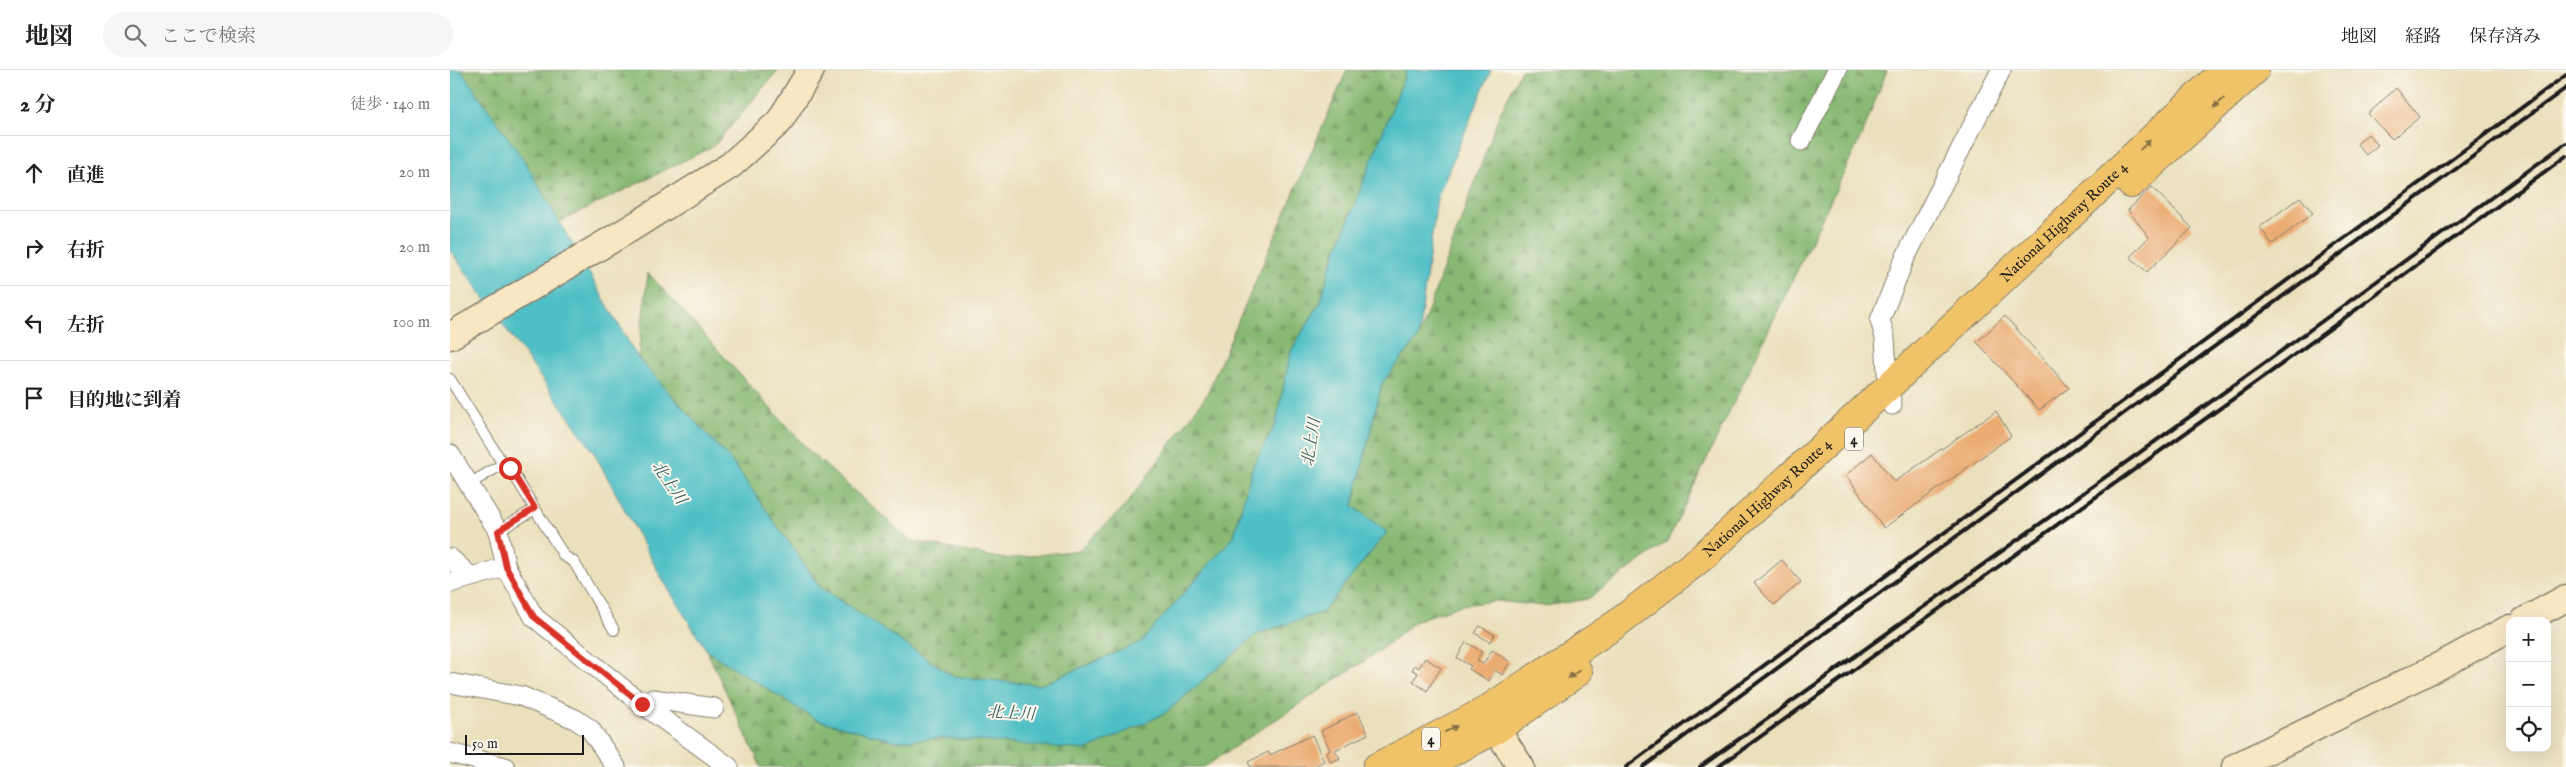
<!DOCTYPE html>
<html lang="ja">
<head>
<meta charset="utf-8">
<style>
	:root { --surface:#fff; --page:#f6f6f6; --text:#222; --muted:#767676; --line:#e0e0e0 }
	body { margin:0; font-family:"IM FELL English","Noto Serif JP",serif; background:var(--page); color:var(--text) }
	.controls { position:absolute; right:15px; bottom:15px; display:grid; overflow:hidden; border-radius:10px; box-shadow:0 5px 20px #0002 }
	.controls button { width:45px; height:45px; display:grid; place-items:center; padding:0; border:0; border-bottom:1px solid var(--line); background:var(--surface); color:var(--text); font:25px sans-serif }
	.scale { position:absolute; left:15px; bottom:12px; width:119px; box-sizing:border-box; padding-left:5px; border:2px solid #1c1c1c; border-top:0; font-size:14px; line-height:18px; white-space:nowrap; color:#1c1c1c; -webkit-text-stroke:4px #fbf7ec; paint-order:stroke }
	.stop { position:absolute; width:15px; height:15px; margin:-11px; border:4px solid #d93025; border-radius:50%; background:#fff }
	.stop.end { background:#d93025; border-color:#fff; box-shadow:0 1px 5px #0008 }
	.list { margin:0; padding:0; list-style:none }
	h2 { display:flex; justify-content:space-between; align-items:center; height:65px; margin:0; padding:0 20px; font-size:21px }
	h2 small { font-size:16px; font-weight:400; color:var(--muted) }
	.list li { display:grid; grid-template-columns:32px 1fr auto; gap:15px; align-items:center; box-sizing:border-box; height:75px; padding:0 20px; border-top:1px solid var(--line) }
	.list b { display:block; font-size:19px; white-space:nowrap }
	.list em { font-size:16px; font-style:normal; color:var(--muted) }
	.icon { flex:none; width:28px; height:28px; fill:none; stroke:currentColor; stroke-width:2; stroke-linecap:round; stroke-linejoin:round }
	.map { position:relative; flex:none; width:2116px; height:697px; overflow:hidden }
	header { display:flex; align-items:center; gap:30px; box-sizing:border-box; height:70px; padding:0 25px; background:var(--surface); border-bottom:1px solid var(--line) }
	header strong { font-size:24px }
	nav { display:flex; gap:28px; margin-inline-start:auto; font-size:18px }
	.search { width:350px; height:45px; background:var(--page); display:flex; align-items:center; gap:12px; box-sizing:border-box; padding:0 18px; border-radius:28px; color:var(--muted); font-size:19px }
	main { display:flex }
	aside { flex:1; background:var(--surface) }
	.map>svg:first-child { display:block }
	.forest { fill:url(#forest-firs); stroke:#526a48 }
	.water { fill:#50bfc6; stroke:#366e71 }
	.building { fill:#ebac73 }
	.lines { fill:none; stroke-linecap:round; stroke-linejoin:round }
	.lane-casing { stroke:#847e6c; stroke-width:12 }
	.street-casing { stroke:#847e6c; stroke-width:21 }
	.secondary-casing { stroke:#847e6c; stroke-width:29 }
	.highway-casing { stroke:#847e6c; stroke-width:30 }
	.lane { stroke:#fff; stroke-width:10 }
	.street { stroke:#fff; stroke-width:19 }
	.secondary { stroke:#f9e7c3; stroke-width:26 }
	.highway { stroke:#f1c369; stroke-width:28 }
	.rail { stroke:#1c1c1c; stroke-width:4 }
	.oneway { fill:#867042 }
	.route { stroke:#d93025; stroke-width:6 }
	.labels { text-anchor:middle; stroke-width:4; stroke-linejoin:round; paint-order:stroke }
	.shield { fill:#fbf7ec; stroke:#5f5e5a; stroke-width:1 }
	.shield-label { font-size:14px; font-weight:bold; fill:#1c1c1c }
	.street-label { font-size:15px; fill:#1c1c1c; stroke:#fbf7ec }
	.water-label { font-size:16px; font-style:italic; fill:#315d60; stroke:#fbf7ec }
</style>
</head>
<body>
<header>
<strong>地図</strong>
<div class="search"><svg class="icon" aria-label="search" viewBox="0 0 24 24"><circle cx="10" cy="10" r="6"/><path d="M15 15l6 6"/></svg>ここで検索</div>
<nav><a>地図</a><a>経路</a><a>保存済み</a></nav>
</header>
<main>
<aside>
<h2>2 分<small>徒歩 · 140 m</small></h2>
<ul class="list">
<li><svg class="icon" aria-label="ahead" viewBox="0 0 24 24"><path d="M12 20V5M6 11l6-6 6 6"/></svg><div><b>直進</b></div><em>20 m</em></li>
<li><svg class="icon" aria-label="right" viewBox="0 0 24 24"><path d="M7 20v-9h11M14 6l5 5-5 5"/></svg><div><b>右折</b></div><em>20 m</em></li>
<li><svg class="icon" aria-label="left" viewBox="0 0 24 24"><path d="M17 20v-9H6M10 6l-5 5 5 5"/></svg><div><b>左折</b></div><em>100 m</em></li>
<li><svg class="icon" aria-label="arrive" viewBox="0 0 24 24"><path d="M6 21V4h12l-3 4 3 4H6"/></svg><div><b>目的地に到着</b></div></li>
</ul>
</aside>
<div class="map">
<svg width="2116" height="697" viewBox="0 0 2116 697">
	<defs>
		<pattern id="forest-firs" width="22" height="20" patternUnits="userSpaceOnUse" patternTransform="scale(1.25)"><rect width="22" height="20" fill="#87b973"/><path d="M5 1l3.5 6h-7zM16 11l3.5 6h-7z" fill="#749e63"/></pattern>
	</defs>
	<rect width="100%" height="100%" fill="#fbf7ec"/>
	<filter id="ink" filterUnits="userSpaceOnUse"><feTurbulence type="fractalNoise" baseFrequency=".02" numOctaves="2"/><feDisplacementMap in="SourceGraphic" scale="10" xChannelSelector="R" yChannelSelector="G"/><feConvolveMatrix kernelMatrix="1 2 1 2 8 2 1 2 1" color-interpolation-filters="sRGB"/></filter>
	<filter id="wash" filterUnits="userSpaceOnUse"><feTurbulence type="fractalNoise" baseFrequency=".0096" numOctaves="4" result="noise"/><feDisplacementMap in="SourceGraphic" scale="20" xChannelSelector="R" yChannelSelector="G"/><feGaussianBlur stdDeviation="1.12" result="paint"/><feColorMatrix in="noise" values="0 0 0 0 0 0 0 0 0 0 0 0 0 0 0 0 0 1.4 0 .05"/><feComposite in="paint" operator="in"/></filter>
	<g filter="url(#wash)">
		<rect width="100%" height="100%" fill="#ebe0bc"/>
		<g class="forest">
			<path d="M11,0H328L264,76L109,152L78,98Z"/>
			<path d="M897,0H957L880,197L871,231L841,281L826,353L802,398L784,466L691,572L590,615L503,606L370,517L284,394L188,288L198,203L361,383L461,471L555,489L629,480L676,435L756,326Z"/>
			<path d="M1071,0H1437L1412,65L1217,472L1138,529L1094,536L1046,531L1012,535L967,550L925,584L754,697H311L257,581L367,649L447,671L714,644L807,564L873,542L937,462L903,436L932,313L968,268L1050,43Z"/>
		</g>
		<path class="water" d="M0,0H11L75,92L188,288L284,394L370,517L503,606L590,615L691,572L784,466L802,398L826,353L841,281L871,231L880,197L957,0H1041L987,128L968,268L932,313L903,436L937,462L873,542L807,564L714,644L637,680L494,668L447,671L367,650L257,581L211,507L143,381L0,180Z"/>
		<g id="blocks">
			<g class="building">
				<path d="M1946,18L1970,47L1942,69L1918,44Z"/>
				<path d="M1918,64L1928,75L1916,85L1907,74Z"/>
				<path d="M1702,117L1742,158L1697,202L1680,187L1699,167L1678,140Z"/>
				<path d="M1850,127L1863,143L1822,174L1810,157Z"/>
				<path d="M1555,246L1619,318L1589,340L1527,272Z"/>
				<path d="M1546,341L1561,366L1434,458L1396,405L1422,383L1444,412Z"/>
				<path d="M1332,490L1351,512L1324,535L1304,513Z"/>
				<path d="M1030,556L1045,565L1040,572L1025,563Z"/>
				<path d="M1016,572L1032,582L1027,590L1033,594L1042,580L1060,592L1052,605L1045,600L1039,611L1019,599L1021,596L1007,588Z"/>
				<path d="M975,588L991,598L977,621L963,611L968,603L962,600L965,595L969,598Z"/>
				<path d="M908,642L918,664L885,680L890,688L881,692L876,682L880,680L871,661Z"/>
				<path d="M862,665L874,691L863,697H801L798,692L818,682L820,685Z"/>
			</g>
		</g>
	</g>
	<g filter="url(#ink)">
		<use href="#blocks" fill-opacity="0" stroke="#847e6c" stroke-width="1"/>
		<g class="lines">
			<defs>
				<g id="lane">
					<path d="M0,309L53,394L19,414"/>
					<path d="M85,439L114,486L124,492L164,560"/>
					<path d="M48,461L85,439L60,398L53,394"/>
				</g>
				<g id="street">
					<path d="M1351,71L1387,0"/>
					<path d="M1442,335L1438,317L1435,268L1430,250L1454,190L1551,0"/>
					<path d="M0,384L48,461L56,497L84,547L192,634L279,697"/>
					<path d="M0,488L21,507"/>
					<path d="M0,513L56,497"/>
					<path d="M0,613L71,626L125,649L140,659L166,697"/>
					<path d="M192,634L203,629L264,638"/>
					<path d="M0,683L55,697"/>
				</g>
				<g id="secondary">
					<path d="M0,266L186,155L281,95L329,52L361,0"/>
					<path d="M2074,551L2116,528"/>
					<path d="M1035,642L1071,697"/>
					<path d="M1785,697L1995,593L2060,558"/>
				</g>
				<g id="highway">
					<path d="M1681,114L1805,0"/>
					<path id="s1" d="M927,697L1035,641L1165,555L1250,489L1438,317L1775,0"/>
					<path d="M972,697L1047,659L1128,602"/>
				</g>
			</defs>
			<use href="#lane" class="lane-casing"/>
			<use href="#street" class="street-casing"/>
			<use href="#secondary" class="secondary-casing"/>
			<use href="#highway" class="highway-casing"/>
			<use href="#lane" class="lane"/>
			<use href="#street" class="street"/>
			<use href="#secondary" class="secondary"/>
			<use href="#highway" class="highway"/>
			<g class="rail">
				<path d="M1176,697L2116,5"/>
				<path d="M1193,697L2116,18"/>
				<path d="M1250,697L1812,295L2116,73"/>
				<path d="M1268,697L1818,304L2116,86"/>
			</g>
		</g>
		<defs><path id="oneway-solid" d="M-6-.8H1V-3.2L6.5 0L1 3.2V.8H-6Z" transform="scale(1.25)"/></defs>
		<g class="oneway">
			<use href="#oneway-solid" transform="translate(1769 33) rotate(137)"/>
			<use href="#oneway-solid" transform="translate(1695 75) rotate(-43)"/>
			<use href="#oneway-solid" transform="translate(1124 604) rotate(145)"/>
			<use href="#oneway-solid" transform="translate(1001 659) rotate(-27)"/>
		</g>
	</g>
	<g class="lines" filter="url(#ink)">
		<path class="route" d="M60,398L85,438L48,461L56,497L84,547L192,634"/>
	</g>
	<g class="labels">
		<g class="shield">
			<rect x="1395" y="357.5" width="18" height="23" rx="4"/>
			<rect x="972" y="657.5" width="18" height="23" rx="4"/>
		</g>
		<g class="shield-label">
			<text x="1404" y="374">4</text>
			<text x="981" y="674">4</text>
		</g>
		<g class="street-label">
			<text dy="5" stroke="none"><textPath href="#s1" startOffset="881">National Highway Route 4</textPath></text>
			<text dy="5" stroke="none"><textPath href="#s1" startOffset="476">National Highway Route 4</textPath></text>
		</g>
		<g class="water-label">
			<text transform="translate(860 372) rotate(-81)" y="6">北上川</text>
			<text transform="translate(220 412) rotate(56)" y="6">北上川</text>
			<text transform="translate(561 642) rotate(3)" y="6">北上川</text>
		</g>
	</g>
</svg>
<div class="controls">
<button>+</button>
<button>−</button>
<button><svg class="icon" aria-label="locate" viewBox="0 0 24 24"><circle cx="12" cy="12" r="6"/><path d="M12 2v4M12 18v4M2 12h4M18 12h4"/></svg></button>
</div>
<div class="scale">50 m</div>
<div class="stop" style="left:60px;top:398px"></div>
<div class="stop end" style="left:192px;top:634px"></div>
</div>
</main>
</body>
</html>
